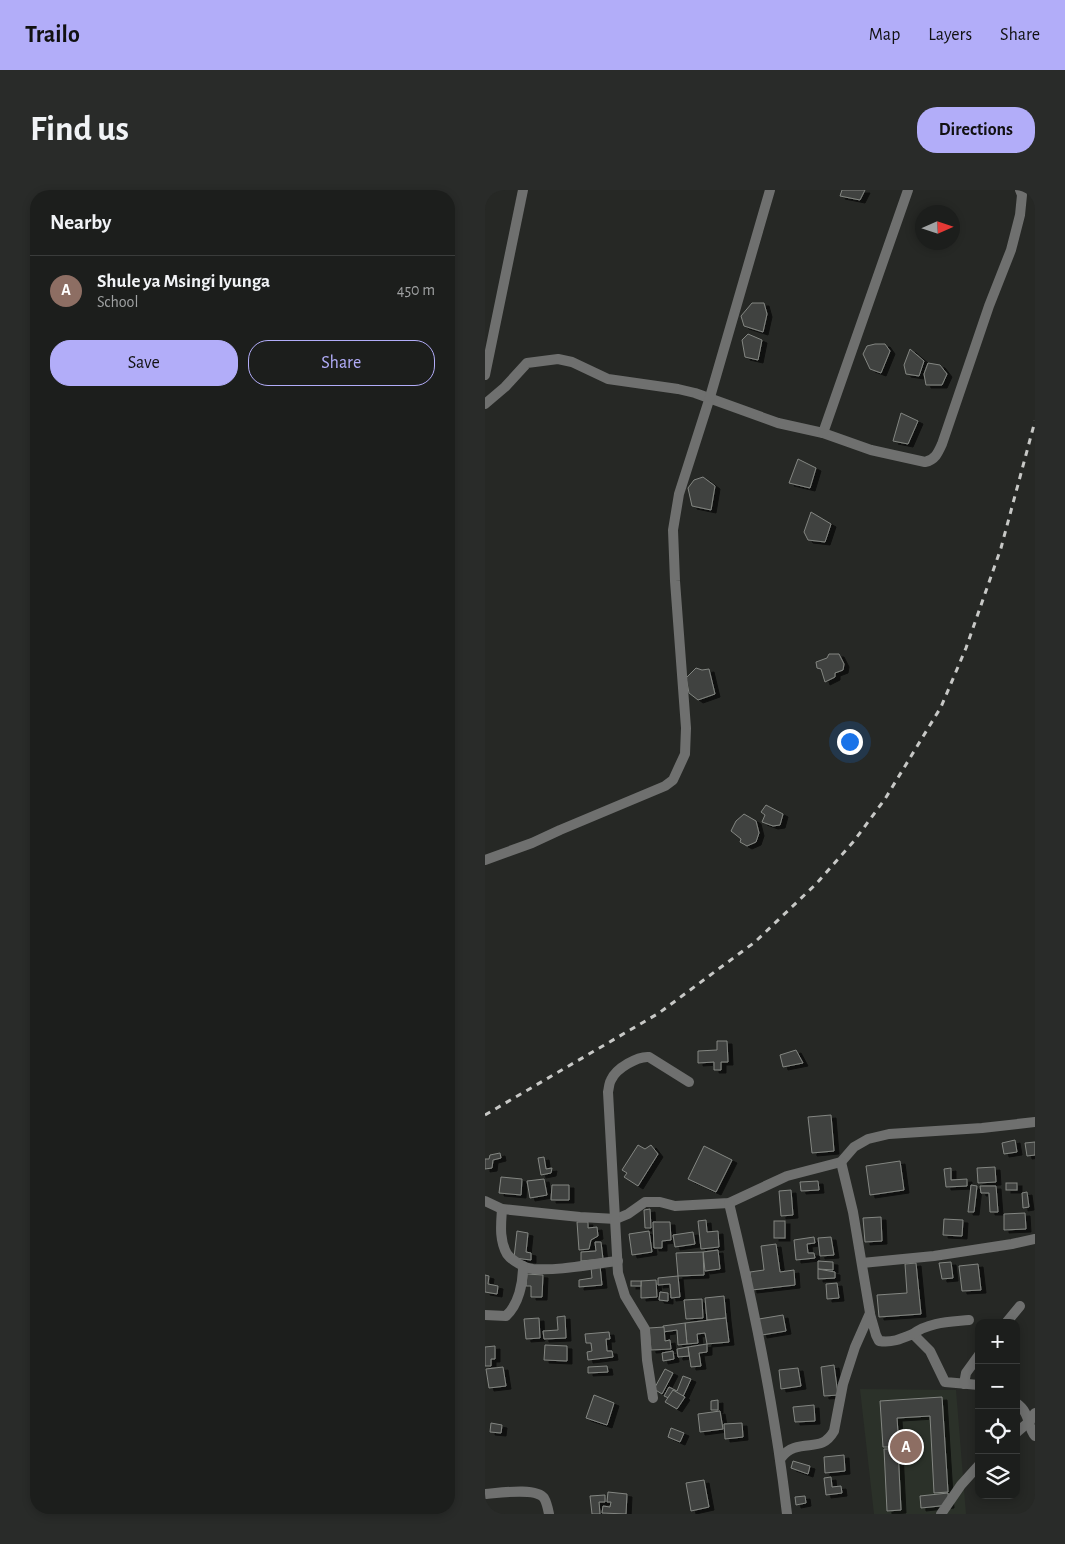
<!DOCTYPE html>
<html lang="en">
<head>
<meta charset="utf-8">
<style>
	:root { --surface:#1c1e1c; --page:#292b29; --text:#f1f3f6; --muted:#a0a2a3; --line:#3a3c3b; --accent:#b2adf9 }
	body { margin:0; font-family:"Alegreya Sans",sans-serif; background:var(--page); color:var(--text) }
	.controls { position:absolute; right:15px; bottom:15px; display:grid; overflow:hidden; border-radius:10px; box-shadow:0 2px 8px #0003 }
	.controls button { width:45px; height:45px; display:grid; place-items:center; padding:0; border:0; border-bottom:1px solid var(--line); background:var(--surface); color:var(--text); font:25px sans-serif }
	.compass { position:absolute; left:430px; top:15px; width:45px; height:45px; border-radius:50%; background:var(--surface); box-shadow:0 2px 8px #0003; rotate:87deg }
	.you { position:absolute; left:364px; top:551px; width:18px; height:18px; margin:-12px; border:4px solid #fff; border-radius:50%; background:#1a73e8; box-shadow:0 0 0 8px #1a73e833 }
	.badge { display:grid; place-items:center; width:32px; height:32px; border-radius:50%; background:var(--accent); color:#fff; font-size:16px; font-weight:700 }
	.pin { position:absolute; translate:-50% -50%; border:2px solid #fff; box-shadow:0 1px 5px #0006 }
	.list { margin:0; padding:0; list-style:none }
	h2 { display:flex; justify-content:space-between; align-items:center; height:65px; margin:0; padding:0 20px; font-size:21px }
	h2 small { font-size:16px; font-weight:400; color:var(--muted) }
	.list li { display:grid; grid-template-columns:32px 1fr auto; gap:15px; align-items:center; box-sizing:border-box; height:70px; padding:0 20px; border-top:1px solid var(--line) }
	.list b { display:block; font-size:19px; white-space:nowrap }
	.list p { margin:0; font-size:16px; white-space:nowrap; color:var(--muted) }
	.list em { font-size:16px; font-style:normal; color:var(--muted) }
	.actions { display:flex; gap:10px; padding:15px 20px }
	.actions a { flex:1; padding:11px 0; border:1px solid var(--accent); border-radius:20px; text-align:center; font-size:18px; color:var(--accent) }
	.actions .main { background:var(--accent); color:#111 }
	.icon { flex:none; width:28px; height:28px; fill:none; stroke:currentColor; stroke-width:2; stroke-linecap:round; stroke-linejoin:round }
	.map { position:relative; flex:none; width:550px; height:1324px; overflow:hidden; border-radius:20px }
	header { display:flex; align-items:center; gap:30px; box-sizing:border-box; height:70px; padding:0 25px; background:var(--accent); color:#111 }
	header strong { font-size:24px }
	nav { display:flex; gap:28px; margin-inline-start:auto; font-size:18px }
	.intro { display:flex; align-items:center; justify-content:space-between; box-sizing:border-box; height:120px; padding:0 30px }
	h1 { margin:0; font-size:35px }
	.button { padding:12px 22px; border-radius:20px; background:var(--accent); color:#111; font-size:18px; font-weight:700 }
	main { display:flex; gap:30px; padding:0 30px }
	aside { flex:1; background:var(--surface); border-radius:20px; box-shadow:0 2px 8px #0003 }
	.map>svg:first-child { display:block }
	.built { fill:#2b3129 }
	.building { fill:#40423f; stroke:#838682; filter:url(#shadow) }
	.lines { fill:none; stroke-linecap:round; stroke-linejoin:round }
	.minor { stroke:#6f706f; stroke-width:10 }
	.tertiary { stroke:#6f706f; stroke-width:10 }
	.rail { stroke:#c7c8c6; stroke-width:3; stroke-dasharray:6 6; stroke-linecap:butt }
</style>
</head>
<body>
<header>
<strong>Trailo</strong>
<nav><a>Map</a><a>Layers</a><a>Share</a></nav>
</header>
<div class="intro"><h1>Find us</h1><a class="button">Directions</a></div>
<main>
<aside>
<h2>Nearby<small></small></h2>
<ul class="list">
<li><span class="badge" style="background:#8d6e63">A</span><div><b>Shule ya Msingi Iyunga</b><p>School</p></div><em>450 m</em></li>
</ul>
<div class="actions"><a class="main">Save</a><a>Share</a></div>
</aside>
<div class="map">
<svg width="550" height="1324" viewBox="0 0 550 1324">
	<defs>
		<filter id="shadow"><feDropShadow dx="5" dy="3" stdDeviation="0" flood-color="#0009"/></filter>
	</defs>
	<rect width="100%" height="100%" fill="#262825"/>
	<path class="built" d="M375,1199L471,1200L481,1324H389Z"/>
	<g class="building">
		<path d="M357,0H380L375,10L355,6Z"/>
		<path d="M267,113H279L282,124L278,142L259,136L256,126Z"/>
		<path d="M263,144L277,150L273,170L260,167L257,150Z"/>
		<path d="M390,154H400L405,161L396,183L385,179L378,164L382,156Z"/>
		<path d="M425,159L439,171L434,186L421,184L419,175Z"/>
		<path d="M443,173L455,175L462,184L457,195H441L439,184Z"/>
		<path d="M416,223L433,231L423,254L408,251Z"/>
		<path d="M313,269L331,278L325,298L304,293Z"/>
		<path d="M218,287L230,296L226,320L207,316L203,298L209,290Z"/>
		<path d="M326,322L346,334L340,352L323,350L319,342Z"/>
		<path d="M344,464H354L359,474L358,480L350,483V487L340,492L336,479L332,478L331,472L342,468Z"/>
		<path d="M211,478L217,480L224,479L230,504L213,510L204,503L201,488Z"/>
		<path d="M281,615L298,624L295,635L288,636L277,632L280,625L276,622Z"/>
		<path d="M259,624L271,631L274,643L271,652L262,656L255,652L256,649L246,641L251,631Z"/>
		<path d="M232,851H242L243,872H236V880H229V872L213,873V861L232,860Z"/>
		<path d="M311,860L318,873L298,877L295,865Z"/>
		<path d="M346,925L349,961L327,963L323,927Z"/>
		<path d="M530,950L532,962L519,964L517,953Z"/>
		<path d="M550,952V965L542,966L540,953Z"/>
		<path d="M153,955L160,959L166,955L173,964L153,996L139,987L142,983L137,980Z"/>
		<path d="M219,956L247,970L231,1002L203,989Z"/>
		<path d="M15,963L16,968L8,970L7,978L0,979V969H4L5,965Z"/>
		<path d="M59,967L61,979L67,978L66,983L56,985L53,968Z"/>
		<path d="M415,971L419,1000L385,1005L381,976Z"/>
		<path d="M510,977L511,992L493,993L492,978Z"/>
		<path d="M466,978V990L482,989V996L461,997L459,979Z"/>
		<path d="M16,987L37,989L36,1005L14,1003Z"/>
		<path d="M59,989L62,1005L45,1008L42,991Z"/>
		<path d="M333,991L334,1000L316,1001L315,992Z"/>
		<rect x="521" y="993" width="11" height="7"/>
		<path d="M67,995H84V1010H66Z"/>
		<path d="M486,995L492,996L489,1022H483Z"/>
		<path d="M495,996H511L513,1022H505L504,1003H496Z"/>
		<path d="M306,1000L308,1025L296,1026L294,1001Z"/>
		<path d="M542,1002L544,1017L538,1018L537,1003Z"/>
		<path d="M165,1019L166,1038H160L159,1020Z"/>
		<path d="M540,1023L541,1039L519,1040V1024Z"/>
		<path d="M396,1027L397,1051L380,1052L378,1028Z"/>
		<path d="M459,1029L478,1030L477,1046L458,1045Z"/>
		<path d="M221,1030L222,1042L233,1041L234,1057L216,1059L213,1031Z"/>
		<rect x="289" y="1031" width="11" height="17"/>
		<path d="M92,1032H103V1038L112,1037L113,1046L106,1050L104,1059L94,1060Z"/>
		<path d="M168,1032H185L186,1050L177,1051V1058H169Z"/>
		<path d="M32,1041L43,1043L41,1062L46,1063V1070L29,1068Z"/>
		<path d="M164,1041L167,1062L147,1065L144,1044Z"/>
		<path d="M208,1042L210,1054L190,1057L188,1045Z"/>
		<path d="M329,1047L330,1053L322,1054L323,1063H329L330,1068L311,1070L309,1050Z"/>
		<path d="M346,1047L349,1065L335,1066L333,1048Z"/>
		<path d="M110,1052H116L118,1069L96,1071V1062L111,1061Z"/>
		<path d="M291,1054L295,1082L309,1080L310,1095L267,1100L265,1082L279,1080L276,1056Z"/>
		<path d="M233,1060L235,1079L220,1081L218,1062Z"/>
		<path d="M218,1062L219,1085L193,1086L191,1063Z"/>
		<path d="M333,1071L348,1072V1080L333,1079Z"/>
		<path d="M466,1072L468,1088L457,1089L454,1073Z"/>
		<path d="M431,1073L436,1124L394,1127L392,1105L422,1103L420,1074Z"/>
		<path d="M493,1074L496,1100L477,1101L474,1076Z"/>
		<path d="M115,1076L117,1095L94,1097V1090L107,1088L106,1077Z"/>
		<path d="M333,1079L350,1082V1088L333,1089Z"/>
		<path d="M42,1084L58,1085L57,1107H46V1096H41Z"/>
		<path d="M0,1085L4,1086L3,1094L13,1096L12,1104L0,1102Z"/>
		<path d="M193,1086L195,1107L186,1108L185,1094L173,1095V1088Z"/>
		<path d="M171,1090L172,1107L156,1108V1091Z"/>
		<rect x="146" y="1091" width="10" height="5"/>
		<path d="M352,1093L354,1108L342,1109L341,1094Z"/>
		<path d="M175,1102L183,1103V1111L174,1110Z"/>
		<path d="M239,1106L241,1128L222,1130L220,1108Z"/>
		<path d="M217,1109L218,1128L201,1129L199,1110Z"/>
		<path d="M298,1125L301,1141L277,1145L274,1129Z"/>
		<path d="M80,1126L81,1148L59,1149L58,1141L73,1140L72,1127Z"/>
		<path d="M54,1128L55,1148L41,1149L39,1129Z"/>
		<path d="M241,1128L244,1152L222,1154L220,1143L212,1144L213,1153L202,1154L200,1133Z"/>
		<path d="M200,1133L202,1154L193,1155L192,1140L178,1142V1136Z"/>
		<path d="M179,1137L180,1151L185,1150L186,1159L166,1160L164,1138Z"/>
		<path d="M124,1142L125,1149H121L122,1161H127L128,1167L103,1170L102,1162L107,1161L106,1153H101L100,1144Z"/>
		<path d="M222,1154V1162L214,1163L216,1176L206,1177L203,1157Z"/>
		<path d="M60,1155L82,1156V1171L59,1170Z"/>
		<path d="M10,1156V1169H6V1176H0V1157Z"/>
		<path d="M203,1157L204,1166L193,1167L192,1159Z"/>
		<path d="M188,1161L189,1169L178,1171L177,1163Z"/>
		<path d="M349,1175L353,1205L339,1206L336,1177Z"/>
		<path d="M122,1176L123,1182L103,1183V1177Z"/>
		<path d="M18,1177L21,1196L4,1198L1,1179Z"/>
		<path d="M313,1178L316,1196L296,1199L294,1180Z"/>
		<path d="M180,1179L188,1183L177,1204L169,1199Z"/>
		<path d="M198,1186L206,1189L195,1213L179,1206L184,1197L192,1201Z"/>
		<path d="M188,1200L200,1207L192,1219L180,1212Z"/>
		<path d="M109,1205L129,1213L122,1235L101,1228Z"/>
		<path d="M457,1207L463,1302L449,1303L445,1226L412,1228L414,1257H398L395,1211Z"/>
		<path d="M233,1210V1220H226V1211Z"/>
		<path d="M329,1215L330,1231L310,1232L308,1217Z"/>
		<path d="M235,1221L238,1239L215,1242L213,1224Z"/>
		<path d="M6,1233L17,1235L16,1243L5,1242Z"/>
		<path d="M257,1233L258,1247L240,1249L239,1234Z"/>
		<path d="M186,1238L199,1243L195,1252L183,1247Z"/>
		<path d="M399,1259H413L416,1320L402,1321Z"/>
		<path d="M359,1265L360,1281L340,1283L339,1267Z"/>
		<path d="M308,1271L325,1276L323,1284L306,1278Z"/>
		<path d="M346,1287L347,1297L356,1296L357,1303L341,1305L339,1288Z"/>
		<path d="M219,1290L224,1317L206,1321L201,1293Z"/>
		<path d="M123,1302L142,1304L141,1324L117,1323L118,1316L125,1317L126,1312H122Z"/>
		<path d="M463,1303L464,1315L436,1318L435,1306Z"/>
		<path d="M120,1305V1312H114L115,1324H107L105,1306Z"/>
		<path d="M320,1306L321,1313L311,1315L310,1307Z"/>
	</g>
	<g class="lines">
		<g class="minor">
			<path d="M0,214L20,197L42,173L73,169L87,172L123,189L193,199L210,203L293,233L338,243L386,260L440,272C450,270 453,263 457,254L504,116L526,60L535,25L537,5L535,0"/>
			<path d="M338,243L423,0"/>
			<path d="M0,670L47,653L75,640L180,596L188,590L200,564L201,538L190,391L188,340L194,304L225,207L285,0"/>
			<path d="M0,1011L17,1019L95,1027L131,1029L143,1024L160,1012H175L190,1016L244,1013L302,986L356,972L369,957L383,949L404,944L497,938L550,932"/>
			<path d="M244,1013C269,1116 290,1219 302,1324"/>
			<path d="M17,1019C16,1034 14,1050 22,1064C27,1071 40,1078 48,1079C76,1081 105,1074 133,1071"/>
			<path d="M377,1073L449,1066L527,1054L550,1049"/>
			<path d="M385,1124L391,1145L394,1151C407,1153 416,1149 428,1144L445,1161L460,1192L494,1195"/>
			<path d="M0,1125L21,1126C34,1114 38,1093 38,1076"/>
			<path d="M521,1133L535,1116"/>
			<path d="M428,1144C444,1132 465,1132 484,1130"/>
			<path d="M479,1194L481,1183L494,1165"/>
			<path d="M168,1208L162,1170L160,1139L140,1106L133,1083L123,902C124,898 124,893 126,890C131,878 153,866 164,867L204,892"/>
			<path d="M531,1213C546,1223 542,1237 550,1246"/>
			<path d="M531,1243L545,1231L550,1223"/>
			<path d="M296,1268C299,1264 303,1260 309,1258C326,1252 338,1260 349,1241L358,1194L370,1157L385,1123L368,1022L356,972"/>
			<path d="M0,1304C14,1303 51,1297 59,1308C62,1313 63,1319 64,1324"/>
			<path d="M456,1324L476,1295L494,1275"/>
		</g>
		<path class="tertiary" d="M0,185L38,0"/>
		<path class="rail" d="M0,925L174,823L270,752L331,694L369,651L400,609L456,517L481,458L516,358L550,231"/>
	</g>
</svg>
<div class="controls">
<button>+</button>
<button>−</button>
<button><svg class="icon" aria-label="locate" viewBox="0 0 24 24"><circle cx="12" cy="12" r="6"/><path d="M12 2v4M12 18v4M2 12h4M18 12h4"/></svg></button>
<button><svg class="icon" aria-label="layers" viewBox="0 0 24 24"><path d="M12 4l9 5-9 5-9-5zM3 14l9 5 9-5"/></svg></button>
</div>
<svg class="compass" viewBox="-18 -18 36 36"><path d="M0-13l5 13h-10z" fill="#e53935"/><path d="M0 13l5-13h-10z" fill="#a0a2a3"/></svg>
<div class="you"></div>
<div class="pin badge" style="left:421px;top:1257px;background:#8d6e63">A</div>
</div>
</main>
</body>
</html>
